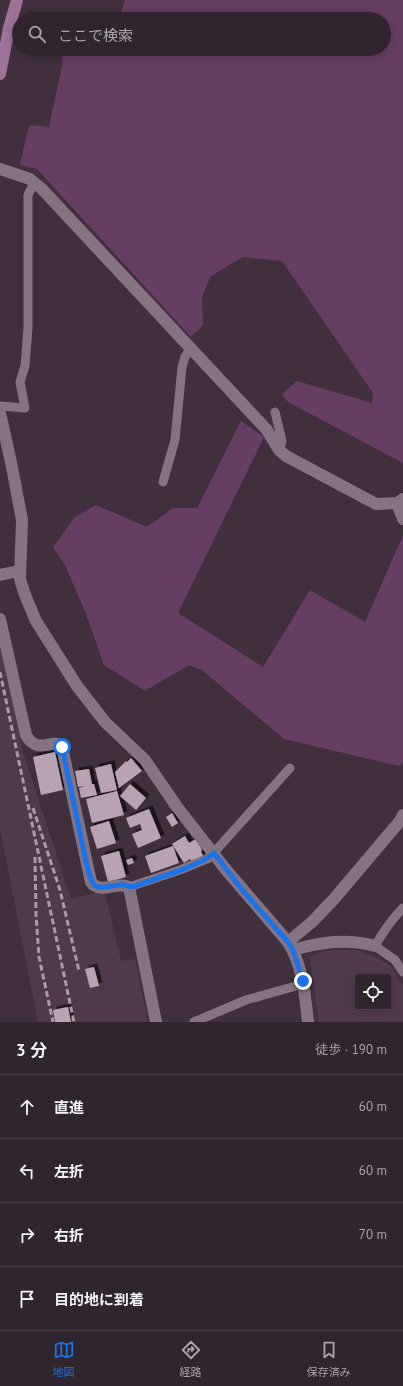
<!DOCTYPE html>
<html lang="ja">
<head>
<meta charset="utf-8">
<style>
	:root { --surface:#30242e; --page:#382c36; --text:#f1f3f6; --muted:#a8a4aa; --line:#4b414a; --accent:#1a73e8 }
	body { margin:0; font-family:"PT Sans","Noto Sans JP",sans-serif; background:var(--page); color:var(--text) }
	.controls { position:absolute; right:12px; bottom:12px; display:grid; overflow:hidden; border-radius:4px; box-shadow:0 2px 10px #0003 }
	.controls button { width:36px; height:36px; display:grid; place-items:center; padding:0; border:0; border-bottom:1px solid var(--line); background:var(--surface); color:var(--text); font:20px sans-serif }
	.stop { position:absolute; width:12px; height:12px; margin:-9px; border:3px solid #1a73e8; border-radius:50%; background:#fff }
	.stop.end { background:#1a73e8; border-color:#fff; box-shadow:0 1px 4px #0008 }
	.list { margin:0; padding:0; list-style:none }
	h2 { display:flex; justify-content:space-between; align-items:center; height:52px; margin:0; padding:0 16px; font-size:17px }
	h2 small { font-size:13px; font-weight:400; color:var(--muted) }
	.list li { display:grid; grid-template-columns:26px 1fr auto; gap:12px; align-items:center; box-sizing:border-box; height:64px; padding:0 16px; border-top:1px solid var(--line) }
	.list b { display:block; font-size:15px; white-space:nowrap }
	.list em { font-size:13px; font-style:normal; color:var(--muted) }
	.icon { flex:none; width:22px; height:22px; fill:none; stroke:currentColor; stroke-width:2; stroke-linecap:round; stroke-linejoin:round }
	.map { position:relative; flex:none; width:403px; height:1022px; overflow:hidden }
	.search { position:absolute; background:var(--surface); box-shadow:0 2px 10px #0003; left:12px; right:12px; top:12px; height:44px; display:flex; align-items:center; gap:10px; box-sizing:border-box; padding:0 14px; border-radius:22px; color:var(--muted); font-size:15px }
	.sheet { height:308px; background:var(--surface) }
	nav { display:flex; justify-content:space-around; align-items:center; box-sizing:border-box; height:56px; border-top:1px solid var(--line); background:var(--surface); font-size:11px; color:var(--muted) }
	nav a { display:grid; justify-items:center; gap:2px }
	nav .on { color:var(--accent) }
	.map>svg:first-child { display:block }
	.built { fill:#4f3a4d; fill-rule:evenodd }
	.green { fill:#663e62 }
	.building { fill:#b7a3b4; filter:url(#shadow) }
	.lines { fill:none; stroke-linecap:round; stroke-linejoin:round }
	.lane { stroke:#857282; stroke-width:9 }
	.street { stroke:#857282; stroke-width:12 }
	.secondary { stroke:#9d7398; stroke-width:12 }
	.rail { stroke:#a89ba6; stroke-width:3; stroke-dasharray:6 3; stroke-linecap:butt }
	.route { stroke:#1a73e8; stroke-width:5 }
</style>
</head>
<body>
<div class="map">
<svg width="403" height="1022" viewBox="0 0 403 1022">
	<defs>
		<filter id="shadow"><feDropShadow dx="3.5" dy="-3.5" stdDeviation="0" flood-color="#0009"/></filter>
	</defs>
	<rect width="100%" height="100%" fill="#40303e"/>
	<g class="built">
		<path d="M0,642L23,752L71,899L101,891L105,893L121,961L135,959L148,1022H38L0,829Z"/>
		<path d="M335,950H357L378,958L392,967L398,980L403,985V1022H319L310,957L323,951ZM358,977H388V1007H358Z"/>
	</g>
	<g class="green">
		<path d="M125,0H403V463L288,402L282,394L297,381L372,403L373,393L282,261L243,257L211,276L202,296L203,325L191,337L37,169L20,165L29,125L49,127L62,66V49H384V19H119Z"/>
		<path d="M241,421L264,437L178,613L263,667L310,590L365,622L403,535V762L399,766L284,739L202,670L189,665L145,691L104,665L86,614L66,567L53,547L75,517L96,505L147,527L173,508H197Z"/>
	</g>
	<g class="building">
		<path d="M55,752L63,790L41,795L33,757Z"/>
		<path d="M131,758L142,771L119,788L115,772L126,761L127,762Z"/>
		<path d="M111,764L117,790L101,793L95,768Z"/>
		<path d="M89,769L92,784H94L97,795L81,798L79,788L85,786L78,787L75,771Z"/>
		<path d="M130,784L146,798L136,810L120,796Z"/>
		<path d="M117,791L124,815L92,823L86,799Z"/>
		<path d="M149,809L161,838L138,848L132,834L142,830L140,824L130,828L126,818Z"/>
		<path d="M172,813L178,823L172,827L166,817Z"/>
		<path d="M109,821L116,843L97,849L90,827Z"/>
		<path d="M185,836L189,843L196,839L202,850L201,851L203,856L192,862L190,859L184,863L172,844Z"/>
		<path d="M173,846L179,863L151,873L145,856Z"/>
		<path d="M119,851L126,877L108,882L101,856Z"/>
		<path d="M132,858L134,863L128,865L126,860Z"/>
		<path d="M94,967L99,986L90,988L85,969Z"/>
		<path d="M68,1007L71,1022H55L53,1010Z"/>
	</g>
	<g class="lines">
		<g class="lane">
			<path d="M0,406L25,408L20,382L25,366L28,328V195L32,187L36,183"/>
			<path d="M275,412L282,441L279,450"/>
			<path d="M163,482L175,440L182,367L185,357L190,349"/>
			<path d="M129,887L180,870L209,858L290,768"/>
			<path d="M403,908C392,919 383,932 375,946L395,960L403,972"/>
			<path d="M194,1022L246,1000L303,984"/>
		</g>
		<g class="street">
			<path d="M0,169L30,179L42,189L267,430L279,450L286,456L376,504L397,503L403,499"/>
			<path d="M0,413L11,462L22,520L20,579L25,595L36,621L77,686L105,722L145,760L177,807L227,871L288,942C303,966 305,995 308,1022"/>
			<path d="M397,503L403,519"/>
			<path d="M0,575L14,572H20"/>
			<path d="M0,619L26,735C38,757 54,736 62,747L91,882C101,895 115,881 129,887L156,1022"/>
			<path d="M288,942L312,922L334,899L400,821L403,815"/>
			<path d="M293,950C321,942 347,938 375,946"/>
		</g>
		<path class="secondary" d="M0,74L9,28L17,0"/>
		<g class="rail">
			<path d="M0,672L74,1022"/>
			<path d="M33,808L60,890L79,971"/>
			<path d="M35,857L36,915L39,957L53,1022"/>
		</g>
	</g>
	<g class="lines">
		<path class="route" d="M62,747L87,866C94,893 95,888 120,885C127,884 127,888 135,886C154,879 200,866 214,853L243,891L288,942L293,950L303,981"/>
	</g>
</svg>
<div class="controls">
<button><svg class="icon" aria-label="locate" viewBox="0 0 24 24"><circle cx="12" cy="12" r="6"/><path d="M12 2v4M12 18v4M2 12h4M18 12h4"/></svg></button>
</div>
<div class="stop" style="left:62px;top:747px"></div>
<div class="stop end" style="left:303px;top:981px"></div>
<div class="search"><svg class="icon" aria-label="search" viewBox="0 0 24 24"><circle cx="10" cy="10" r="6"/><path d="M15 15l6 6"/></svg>ここで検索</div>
</div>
<section class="sheet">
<h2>3 分<small>徒歩 · 190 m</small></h2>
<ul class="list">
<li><svg class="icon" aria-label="ahead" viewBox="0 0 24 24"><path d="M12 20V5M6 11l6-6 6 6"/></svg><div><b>直進</b></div><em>60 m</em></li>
<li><svg class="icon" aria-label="left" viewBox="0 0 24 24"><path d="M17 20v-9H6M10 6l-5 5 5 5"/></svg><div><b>左折</b></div><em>60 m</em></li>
<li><svg class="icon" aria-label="right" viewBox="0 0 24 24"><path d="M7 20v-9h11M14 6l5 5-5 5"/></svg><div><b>右折</b></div><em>70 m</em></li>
<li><svg class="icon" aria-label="arrive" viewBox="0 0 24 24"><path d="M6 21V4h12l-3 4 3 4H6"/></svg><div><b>目的地に到着</b></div></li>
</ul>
</section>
<nav>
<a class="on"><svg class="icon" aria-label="map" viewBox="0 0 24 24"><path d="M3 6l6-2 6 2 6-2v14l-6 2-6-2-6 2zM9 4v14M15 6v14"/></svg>地図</a>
<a><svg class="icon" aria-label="directions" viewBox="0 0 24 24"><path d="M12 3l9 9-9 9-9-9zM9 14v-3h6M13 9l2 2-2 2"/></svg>経路</a>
<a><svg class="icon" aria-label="saved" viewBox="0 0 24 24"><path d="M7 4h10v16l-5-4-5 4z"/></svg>保存済み</a>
</nav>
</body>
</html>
